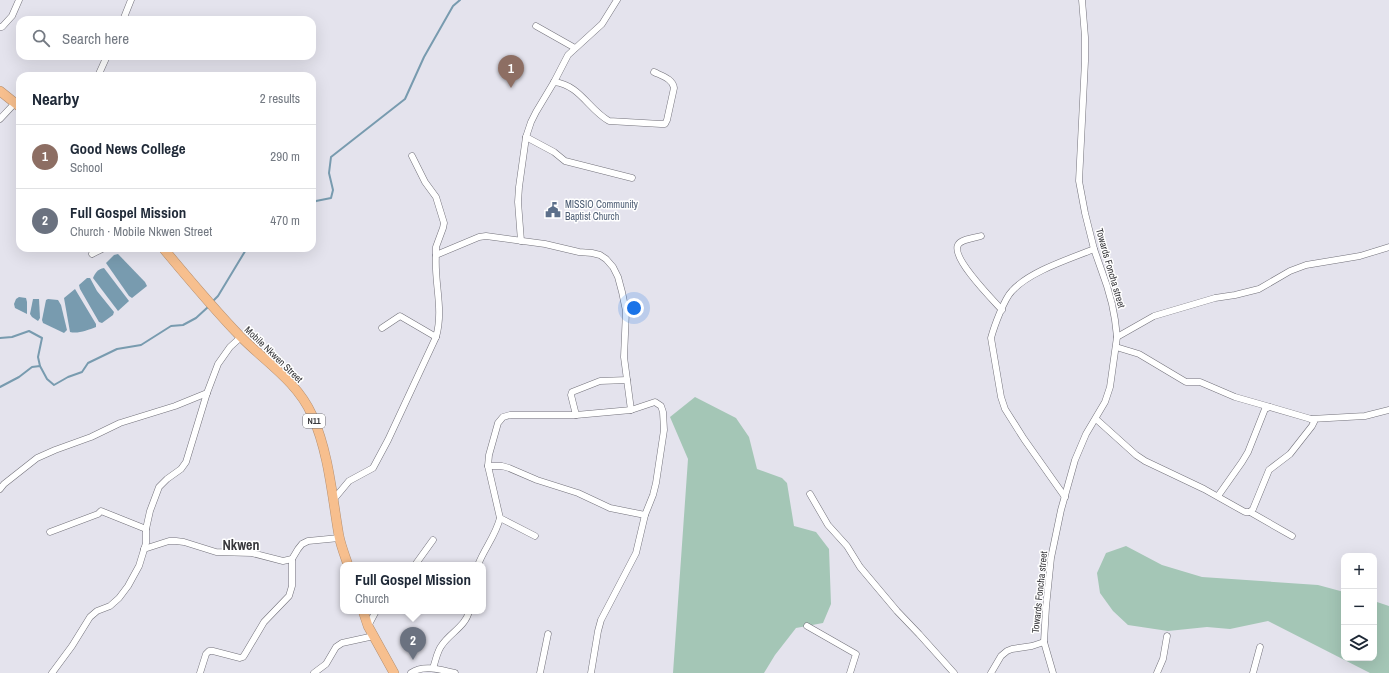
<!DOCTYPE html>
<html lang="en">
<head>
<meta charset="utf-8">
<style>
	:root { --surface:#fff; --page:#f6f6f7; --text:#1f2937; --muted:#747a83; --line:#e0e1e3; --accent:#db2777 }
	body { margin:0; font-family:"Archivo Narrow",sans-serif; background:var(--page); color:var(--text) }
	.controls { position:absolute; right:12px; bottom:12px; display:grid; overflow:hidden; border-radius:8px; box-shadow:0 4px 16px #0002 }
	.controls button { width:36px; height:36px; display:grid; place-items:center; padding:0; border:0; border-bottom:1px solid var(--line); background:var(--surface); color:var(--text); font:20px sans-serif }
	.you { position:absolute; left:634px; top:308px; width:14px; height:14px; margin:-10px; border:3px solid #fff; border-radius:50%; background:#1a73e8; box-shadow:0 0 0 6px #1a73e833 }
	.badge { display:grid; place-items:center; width:26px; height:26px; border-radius:50%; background:var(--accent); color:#fff; font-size:13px; font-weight:700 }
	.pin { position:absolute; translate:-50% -33px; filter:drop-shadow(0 1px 2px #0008) }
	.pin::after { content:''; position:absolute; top:21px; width:14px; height:12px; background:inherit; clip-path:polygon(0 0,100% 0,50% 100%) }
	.popup { position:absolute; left:340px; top:562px; width:146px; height:52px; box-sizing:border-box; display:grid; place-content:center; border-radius:8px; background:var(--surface); filter:drop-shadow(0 1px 3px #0005); font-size:13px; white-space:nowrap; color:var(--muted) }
	.popup b { font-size:15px; color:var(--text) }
	.popup::after { content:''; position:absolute; left:50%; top:100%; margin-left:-8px; border:8px solid transparent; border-top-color:var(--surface) }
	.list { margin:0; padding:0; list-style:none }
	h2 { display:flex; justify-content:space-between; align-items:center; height:52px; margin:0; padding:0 16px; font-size:17px }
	h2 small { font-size:13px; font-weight:400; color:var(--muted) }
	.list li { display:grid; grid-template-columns:26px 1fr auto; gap:12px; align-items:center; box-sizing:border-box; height:64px; padding:0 16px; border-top:1px solid var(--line) }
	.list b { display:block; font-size:15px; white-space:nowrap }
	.list p { margin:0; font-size:13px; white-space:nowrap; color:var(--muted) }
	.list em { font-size:13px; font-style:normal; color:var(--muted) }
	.icon { flex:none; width:22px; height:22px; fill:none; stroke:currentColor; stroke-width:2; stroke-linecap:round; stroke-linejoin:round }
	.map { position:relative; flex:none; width:1389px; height:673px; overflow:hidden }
	.search { position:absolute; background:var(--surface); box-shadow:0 4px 16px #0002; left:16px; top:16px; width:300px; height:44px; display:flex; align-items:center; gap:10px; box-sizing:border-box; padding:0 14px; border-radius:12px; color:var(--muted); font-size:15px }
	.panel { position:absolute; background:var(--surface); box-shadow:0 4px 16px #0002; left:16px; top:72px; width:300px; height:180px; border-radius:12px }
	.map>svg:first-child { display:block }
	.green { fill:#a4c6b6 }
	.water { fill:#789baf }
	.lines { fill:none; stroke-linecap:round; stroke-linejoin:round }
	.stream { stroke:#789baf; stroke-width:2 }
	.minor-casing { stroke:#72717a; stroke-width:7 }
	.highway-casing { stroke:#b48f71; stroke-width:10 }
	.minor { stroke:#fff; stroke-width:6 }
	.highway { stroke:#f7bf8e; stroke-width:9 }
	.labels { text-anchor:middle; stroke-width:3; stroke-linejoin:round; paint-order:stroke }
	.shield { fill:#fff; stroke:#737376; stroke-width:1 }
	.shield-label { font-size:9px; font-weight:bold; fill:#37373b }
	.service-label { font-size:10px; fill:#4e5e75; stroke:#fff; text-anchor:start }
	.street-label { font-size:10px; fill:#37373b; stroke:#fff }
	.district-label { font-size:14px; font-weight:bold; fill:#37373b; stroke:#fff }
</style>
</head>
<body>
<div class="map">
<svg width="1389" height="673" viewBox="0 0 1389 673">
	<rect width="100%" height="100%" fill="#e4e3ed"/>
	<g class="green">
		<path d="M695,397L736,418L749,437L757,469L782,478L787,483L794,526L816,532L829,549L831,604L823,623L796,628L775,655L764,673H673L688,459L670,417Z"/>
		<path d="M1126,546L1162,565L1202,577L1318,585L1344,592V658H1374V601L1389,606V673H1370L1268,621L1230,629L1207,627L1168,631L1128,625L1113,611L1100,593L1097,573L1106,553Z"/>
	</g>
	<g class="water">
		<path d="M118,254L145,282L147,286L132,298L129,296L106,263L114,255Z"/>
		<path d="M104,268L129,301L118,311L93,278C95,273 98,269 104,268Z"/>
		<path d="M87,278H90L97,291L114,312L113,315L102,323L99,322L80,289L79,285Z"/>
		<path d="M75,289L96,324V327C88,330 78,334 70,332L64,298Z"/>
		<path d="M19,297L26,298L27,302V314L15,308L14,304L16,299Z"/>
		<path d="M33,299H39L40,318L38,321L32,317L30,314Z"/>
		<path d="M48,299L58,300L61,305L67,330L64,333L43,323L42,320L46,300Z"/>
	</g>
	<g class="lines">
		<g class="stream">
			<path d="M312,205L316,201L331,198L333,190L329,173L331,157L405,99L424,57L453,6L460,0"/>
			<path d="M212,302L218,296L247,248"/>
			<path d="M0,338L12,337L29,331L42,338L38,357L40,366"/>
			<path d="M0,387L19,377L32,367L40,366L47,379L54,385L68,377L82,372L88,363L117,349L141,345L171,326L183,325L196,318L208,307"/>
		</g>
		<defs>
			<g id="minor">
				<path d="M123,20L131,0"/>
				<path d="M536,26L575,48"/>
				<path d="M0,27H2L12,16L19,0"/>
				<path d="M98,76L107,56"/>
				<path d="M554,82C580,85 588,109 609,121L661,124H665L667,120L674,88C673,79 662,76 654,72"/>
				<path d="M0,119L15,103"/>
				<path d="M526,137L554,152L565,161L632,178"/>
				<path d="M412,156L425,182L436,197L444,223L443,228L436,247V255"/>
				<path d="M981,236C975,238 961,239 958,245C951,258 993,300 1002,310"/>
				<path d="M521,241L518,202L519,187L526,137L531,122L536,112L554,82L568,55L602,24L617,0"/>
				<path d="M92,254L104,248"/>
				<path d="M382,328L400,316L436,337"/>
				<path d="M1117,337L1154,316L1215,298L1235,295L1259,289L1290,271L1306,265L1360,256L1389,247"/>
				<path d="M1116,347L1139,354L1186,382H1200L1235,397L1270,407"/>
				<path d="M576,415L571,395L572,392L600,381L627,380"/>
				<path d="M1096,419L1136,455L1145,461L1204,489L1245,512H1250L1253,509L1269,470L1290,454L1312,426L1314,422L1311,419L1270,407L1265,409L1248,452L1242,462L1218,496"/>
				<path d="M1311,419L1365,416L1389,410"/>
				<path d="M488,466H502L509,468L537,480L578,493L610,508L645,515"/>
				<path d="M0,489L4,484L37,458L55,450L91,437L120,423L175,406L207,393"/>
				<path d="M810,494L828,525L847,546L860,567L897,611L919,634L954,673"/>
				<path d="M1065,497L1024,439L1005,409L1001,397L991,338C994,327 1004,299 1012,291C1030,271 1070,259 1094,249"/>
				<path d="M334,499L349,481L373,468L388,440L436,337C444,309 434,283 436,255L479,237L486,236L545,244L579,252L592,253L600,255L606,259L613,267L618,277L622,292L626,311L624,357L631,410"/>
				<path d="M1250,512L1292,536"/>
				<path d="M500,518L535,536"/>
				<path d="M50,532L98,514L101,511L146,529"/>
				<path d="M144,549L169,541H176L184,542L216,552L252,553L283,561L292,559"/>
				<path d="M415,565L433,540"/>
				<path d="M478,565C484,549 496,535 500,518L488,466L489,455L498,423L503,417L510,415H576L631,410L655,402L661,406L663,412L664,430L656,483L653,495L645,515L636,553L601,620L598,631L591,673"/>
				<path d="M368,626L376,611"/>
				<path d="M807,626L856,654L850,673"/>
				<path d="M433,668C436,660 437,651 442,645C450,633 466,626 469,611"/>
				<path d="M52,673L72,646L90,617L97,611L110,606L119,598L128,586L139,566L143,553L146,543V529L150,511L159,487L167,479L181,469L186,462L207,393L218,364L230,347L241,337"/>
				<path d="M200,673L206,654L209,651H213L240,658L243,657L245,654L264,622L289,596L292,586V559L298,549L302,544L308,541L339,538"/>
				<path d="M314,673L326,664L336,647L342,643L374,636"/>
				<path d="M411,673C424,664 441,670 455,673"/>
				<path d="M540,673L548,634"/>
				<path d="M991,673L1001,656L1007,651L1012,649L1032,646L1044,642"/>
				<path d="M1053,673L1044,642L1046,607L1051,558L1061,510L1075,460L1086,434L1105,402L1110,387L1117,337L1115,320L1112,304L1107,286L1094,249L1085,213L1079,181L1085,61V37L1082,0"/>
				<path d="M1157,673L1163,659L1167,636"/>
				<path d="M1253,673L1260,647"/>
			</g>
			<g id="highway">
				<path d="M0,91L20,107"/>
				<path d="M163,248C188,278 212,307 239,335C264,361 297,381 312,415C329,453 332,496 339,536C341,546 345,556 348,565"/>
				<path d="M363,611L368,626L394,673"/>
			</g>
		</defs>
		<use href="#minor" class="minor-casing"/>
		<use href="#highway" class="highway-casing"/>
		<use href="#minor" class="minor"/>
		<use href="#highway" class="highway"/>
	</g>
	<defs>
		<symbol id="civic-bare" viewBox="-9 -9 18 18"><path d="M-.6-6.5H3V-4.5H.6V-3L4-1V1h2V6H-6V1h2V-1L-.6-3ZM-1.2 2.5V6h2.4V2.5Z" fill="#5c6f8a" stroke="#fff" stroke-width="2.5" paint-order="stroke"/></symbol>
	</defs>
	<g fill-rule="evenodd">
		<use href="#civic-bare" x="542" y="199" width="22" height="22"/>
	</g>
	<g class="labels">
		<rect class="shield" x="303" y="414" width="22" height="14" rx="3"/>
		<g class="shield-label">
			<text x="314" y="424">N11</text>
		</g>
		<g class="service-label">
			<text x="565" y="208">MISSIO Community<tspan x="565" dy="12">Baptist Church</tspan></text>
		</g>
		<g class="street-label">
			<text transform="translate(1111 268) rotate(74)" y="4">Towards Foncha street</text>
			<text transform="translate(274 354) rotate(44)" y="4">Mobile Nkwen Street</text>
			<text transform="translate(1039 592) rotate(-84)" y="4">Towards Foncha street</text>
		</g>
		<g class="district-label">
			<text x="241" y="550">Nkwen</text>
		</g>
	</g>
</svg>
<div class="controls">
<button>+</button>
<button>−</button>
<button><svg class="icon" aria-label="layers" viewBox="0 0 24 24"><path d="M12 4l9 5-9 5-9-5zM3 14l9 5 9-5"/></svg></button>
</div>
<div class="you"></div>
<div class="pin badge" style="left:511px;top:88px;background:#8d6e63">1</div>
<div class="pin badge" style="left:413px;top:660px;background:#6b7280">2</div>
<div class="popup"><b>Full Gospel Mission</b>Church</div>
<div class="search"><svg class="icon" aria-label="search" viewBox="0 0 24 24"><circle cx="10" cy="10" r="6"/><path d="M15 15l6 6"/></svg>Search here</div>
<section class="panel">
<h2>Nearby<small>2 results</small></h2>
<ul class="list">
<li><span class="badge" style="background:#8d6e63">1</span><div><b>Good News College</b><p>School</p></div><em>290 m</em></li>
<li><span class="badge" style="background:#6b7280">2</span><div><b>Full Gospel Mission</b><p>Church · Mobile Nkwen Street</p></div><em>470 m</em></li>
</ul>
</section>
</div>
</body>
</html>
